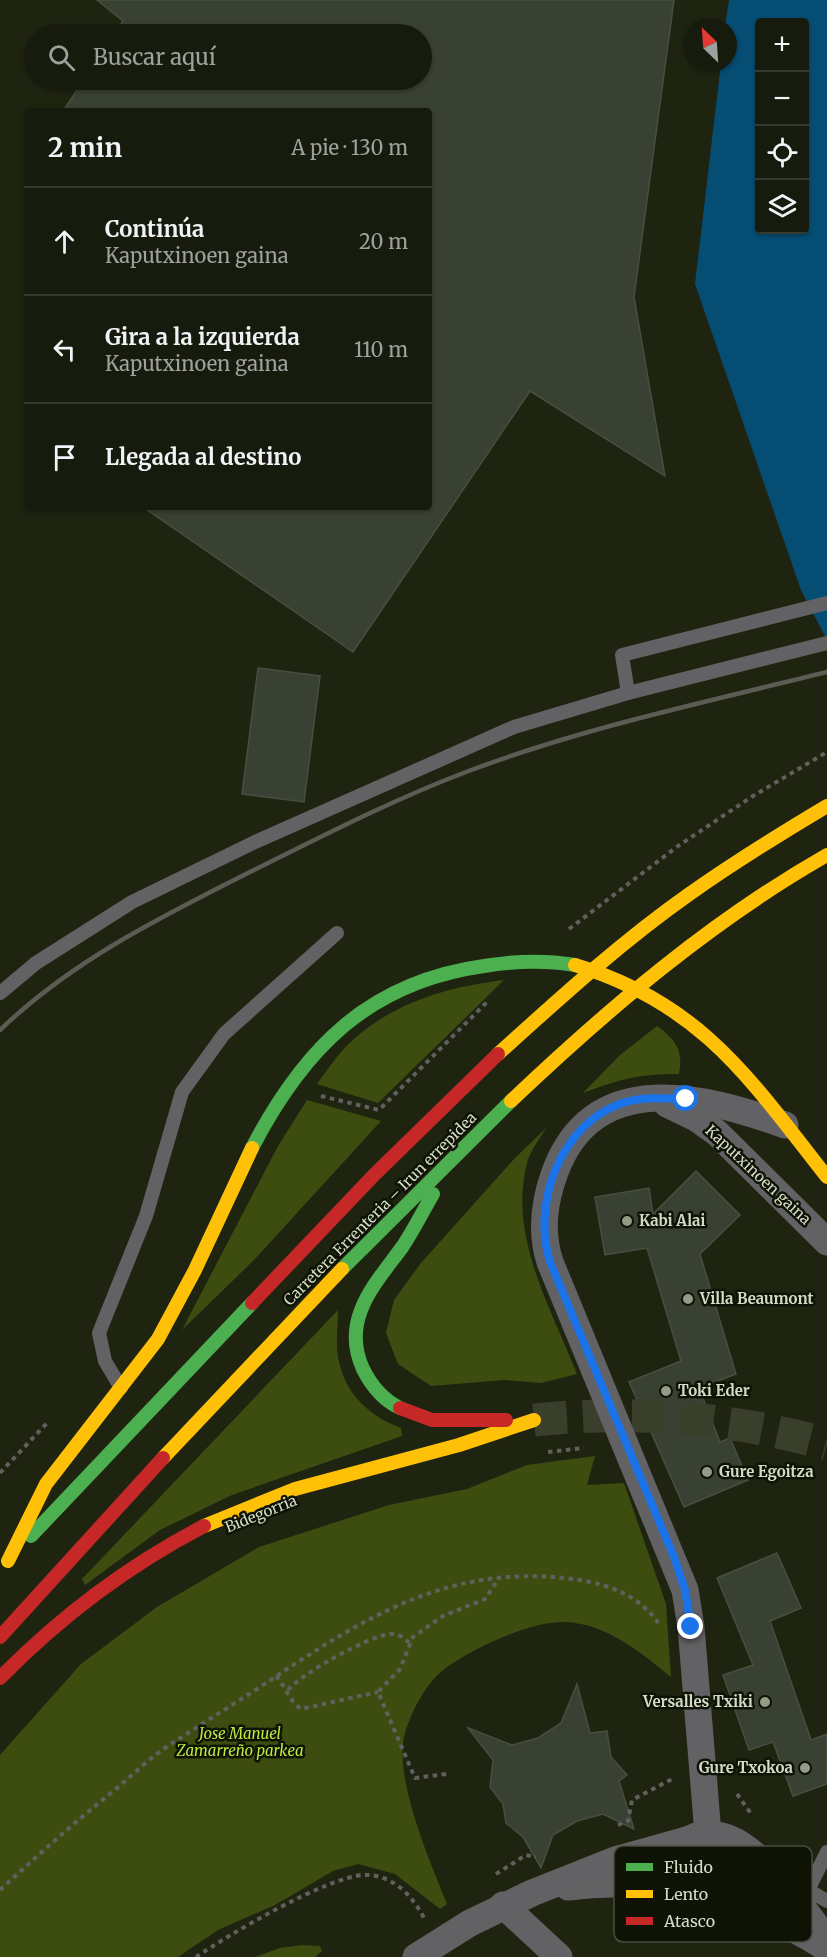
<!DOCTYPE html>
<html lang="es">
<head>
<meta charset="utf-8">
<style>
	:root { --surface:#171b0d; --page:#202416; --text:#f1f3f6; --muted:#9ea19d; --line:#36392e }
	body { margin:0; font-family:Merriweather,serif; background:var(--page); color:var(--text) }
	.controls { position:absolute; right:18px; top:18px; display:grid; overflow:hidden; border-radius:6px; box-shadow:0 2px 4px #0004 }
	.controls button { width:54px; height:54px; display:grid; place-items:center; padding:0; border:0; border-bottom:2px solid var(--line); background:var(--surface); color:var(--text); font:30px sans-serif }
	.compass { position:absolute; left:683px; top:18px; width:54px; height:54px; border-radius:50%; background:var(--surface); box-shadow:0 2px 4px #0004; rotate:335deg }
	.stop { position:absolute; width:18px; height:18px; margin:-14px; border:4px solid #1a73e8; border-radius:50%; background:#fff }
	.stop.end { background:#1a73e8; border-color:#fff; box-shadow:0 2px 6px #0008 }
	.list { margin:0; padding:0; list-style:none }
	h2 { display:flex; justify-content:space-between; align-items:center; height:78px; margin:0; padding:0 24px; font-size:26px }
	h2 small { font-size:20px; font-weight:400; color:var(--muted) }
	.list li { display:grid; grid-template-columns:39px 1fr auto; gap:18px; align-items:center; box-sizing:border-box; height:108px; padding:0 24px; border-top:2px solid var(--line) }
	.list b { display:block; font-size:22px; white-space:nowrap }
	.list p { margin:0; font-size:20px; white-space:nowrap; color:var(--muted) }
	.list em { font-size:20px; font-style:normal; color:var(--muted) }
	.icon { flex:none; width:33px; height:33px; fill:none; stroke:currentColor; stroke-width:2; stroke-linecap:round; stroke-linejoin:round }
	.map { position:relative; flex:none; width:827px; height:1957px; overflow:hidden }
	.search { position:absolute; background:var(--surface); box-shadow:0 2px 4px #0004; left:24px; top:24px; width:408px; height:66px; display:flex; align-items:center; gap:15px; box-sizing:border-box; padding:0 21px; border-radius:33px; color:var(--muted); font-size:22px }
	.panel { position:absolute; background:var(--surface); box-shadow:0 2px 4px #0004; left:24px; top:108px; width:408px; height:402px; border-radius:6px }
	.map>svg:first-child { display:block }
	.green { fill:#3d4d10 }
	.water { fill:#064d74; fill-rule:evenodd }
	.building { fill:#394132; stroke:#474f40; stroke-width:1.5 }
	.lines { fill:none; stroke-linecap:round; stroke-linejoin:round }
	.primary-tunnel { stroke:#3a3f2c; stroke-width:33; stroke-dasharray:33 16; stroke-linecap:butt }
	.path { stroke:#60615e; stroke-width:4; stroke-dasharray:4.5 4.5; stroke-linecap:butt }
	.lane { stroke:#626163; stroke-width:14 }
	.street { stroke:#626163; stroke-width:27 }
	.fast { stroke:#4caf50; stroke-width:14 }
	.slow { stroke:#ffc107; stroke-width:14 }
	.jam { stroke:#c62828; stroke-width:14 }
	.rail { stroke:#5b5d55; stroke-width:4.5 }
	.route { stroke:#1a73e8; stroke-width:8 }
	.poi-dot { fill:#959b87; stroke:#0e1305; stroke-width:2 }
	.labels { text-anchor:middle; stroke-width:5; stroke-linejoin:round; paint-order:stroke }
	.street-label { font-size:15px; fill:#d4dbc7; stroke:#0e1305 }
	.poi-label { font-size:15px; font-weight:bold; fill:#d4dbc7; stroke:#0e1305; text-anchor:start }
	.park-label { font-size:15px; font-style:italic; fill:#beeb3d; stroke:#0e1305 }
	.key { fill:#0e1305; stroke:#494f3f; stroke-width:1.5 }
	.key-label { font-size:16px; fill:#d4dbc7 }
</style>
</head>
<body>
<div class="map">
<svg width="827" height="1957" viewBox="0 0 827 1957">
	<rect width="100%" height="100%" fill="#1f2411"/>
	<g class="green">
		<path d="M504,980L378,1103L317,1084C325,1073 333,1061 342,1051C384,1005 445,987 504,980Z"/>
		<path d="M657,1026C675,1039 684,1051 679,1074C639,1074 620,1079 583,1093L619,1056Z"/>
		<path d="M307,1100L381,1121L254,1260L182,1330L278,1146Z"/>
		<path d="M547,1127C540,1138 530,1151 527,1163C508,1236 551,1308 577,1374L541,1383L505,1380L431,1386L398,1364L386,1333L394,1300L421,1263L514,1159Z"/>
		<path d="M338,1310C338,1326 335,1346 339,1362C346,1395 371,1417 401,1428L402,1436L232,1495L160,1530L85,1585L82,1579Z"/>
		<path d="M595,1456L587,1485L624,1483L666,1604L671,1677C640,1652 606,1623 564,1622C530,1621 468,1650 442,1671C424,1686 410,1714 404,1737C395,1782 430,1861 447,1904L440,1909L395,1874L358,1864L333,1871L275,1905L218,1930L178,1957H0V1755L81,1664L157,1607L259,1547L389,1505L467,1489L527,1465Z"/>
		<path d="M302,1945L320,1946L322,1951L315,1957H255L280,1948Z"/>
	</g>
	<path class="water" d="M729,0H827V640L801,590L695,284L721,63H728V27H725ZM760,22H804V230H760Z"/>
	<g class="building">
		<path d="M97,0H674L634,297L665,476L530,391L353,652L143,507H429V111H63L84,80H422V34H114L123,21Z"/>
		<path d="M258,668L320,676L304,802L242,794Z"/>
		<path d="M696,1171L740,1215L700,1254L736,1374L699,1388L720,1442L730,1438L748,1480L684,1507L629,1382L681,1361L647,1248L605,1255L595,1197L649,1188L653,1214Z"/>
		<path d="M777,1553L801,1608L770,1621L811,1740L827,1734V1784L793,1796L773,1742L749,1750L723,1675L753,1665L717,1578Z"/>
		<path d="M577,1684L590,1733L607,1731L611,1757L627,1775L619,1781L634,1829L603,1814L577,1821L553,1835L541,1868L523,1837L506,1823L503,1804L490,1787L493,1760L468,1728L512,1745L538,1738L561,1723Z"/>
	</g>
	<g class="lines">
		<path class="primary-tunnel" d="M534,1420C635,1410 729,1417 827,1444"/>
		<g class="path">
			<path d="M569,929L678,846L753,796L827,752"/>
			<path d="M321,1096L379,1110L489,1000"/>
			<path d="M548,1452L584,1448"/>
			<path d="M0,1473L47,1423"/>
			<path d="M276,1676C285,1686 290,1702 301,1709L378,1692"/>
			<path d="M288,1690C301,1674 367,1637 389,1634C397,1633 404,1637 409,1643"/>
			<path d="M446,1774L415,1778L378,1692L400,1669L413,1637L443,1616L485,1599L499,1578"/>
			<path d="M737,1794L752,1815"/>
			<path d="M618,1825L628,1821L632,1800L674,1778"/>
			<path d="M496,1874L526,1855L536,1857"/>
			<path d="M0,1890C38,1855 76,1821 116,1789C132,1775 148,1760 165,1748C195,1728 226,1709 257,1689C355,1624 440,1565 565,1578C602,1582 637,1592 659,1624"/>
			<path d="M196,1957C230,1934 326,1877 364,1875C392,1874 412,1895 424,1918"/>
		</g>
		<g class="lane">
			<path d="M628,693L622,655L827,603"/>
			<path d="M0,993L36,963L132,902L255,842L514,727L628,693L827,643"/>
			<path d="M121,1388L105,1361L99,1333L146,1216L182,1092L224,1034L337,933"/>
			<path d="M808,1890L827,1852"/>
			<path d="M800,1891L808,1890L827,1901"/>
		</g>
		<g class="street">
			<path d="M667,1104L696,1118L717,1133L827,1242"/>
			<path d="M708,1834L691,1627L685,1590L550,1262C540,1231 544,1202 555,1172C594,1067 704,1096 785,1125"/>
			<path d="M568,1887C659,1875 750,1899 826,1948"/>
			<path d="M693,1892C668,1878 668,1847 696,1836"/>
			<path d="M503,1905L559,1957"/>
			<path d="M416,1957L470,1923L532,1893L615,1860L708,1834C717,1835 726,1836 735,1841C767,1858 806,1911 827,1941"/>
		</g>
		<g class="fast">
			<path d="M252,1148C304,1048 369,982 484,966C514,961 545,960 575,965"/>
			<path d="M342,1269L511,1101"/>
			<path d="M400,1408C383,1400 371,1385 363,1369C340,1319 376,1283 403,1246C414,1229 423,1211 433,1194"/>
			<path d="M31,1536L252,1303"/>
		</g>
		<g class="slow">
			<path d="M575,965C701,1003 750,1079 827,1177"/>
			<path d="M498,1054C559,999 620,943 688,895C733,863 780,834 827,806"/>
			<path d="M511,1101C608,1009 711,921 827,855"/>
			<path d="M163,1458L342,1269"/>
			<path d="M204,1526L295,1489L459,1445L534,1420"/>
			<path d="M8,1561L46,1484L158,1339L195,1270L252,1148"/>
		</g>
		<g class="jam">
			<path d="M252,1303L374,1175L498,1054"/>
			<path d="M400,1408L432,1420H506"/>
			<path d="M0,1637L163,1458"/>
			<path d="M0,1678C61,1616 127,1566 204,1526"/>
		</g>
		<path class="rail" d="M0,1030C70,963 153,921 238,878C313,841 387,802 466,772C582,728 706,702 827,672"/>
	</g>
	<g class="lines">
		<path class="route" d="M686,1099C662,1098 639,1096 617,1105C559,1128 532,1205 550,1262L674,1557L685,1590L691,1627"/>
	</g>
	<g class="poi-dot">
		<circle cx="627" cy="1221" r="6"/>
		<circle cx="688" cy="1299" r="6"/>
		<circle cx="666" cy="1391" r="6"/>
		<circle cx="707" cy="1472" r="6"/>
		<circle cx="765" cy="1702" r="6"/>
		<circle cx="805" cy="1768" r="6"/>
	</g>
	<g class="labels">
		<g class="street-label">
			<text transform="translate(758 1175) rotate(43)" y="5">Kaputxinoen gaina</text>
			<text transform="translate(380 1209) rotate(-45)" y="5">Carretera Errenteria – Irun errepidea</text>
			<text transform="translate(261 1514) rotate(-22)" y="5">Bidegorria</text>
		</g>
		<g class="poi-label">
			<text x="639" y="1226">Kabi Alai</text>
			<text x="700" y="1304">Villa Beaumont</text>
			<text x="678" y="1396">Toki Eder</text>
			<text x="719" y="1477">Gure Egoitza</text>
			<text x="753" y="1707" text-anchor="end">Versalles Txiki</text>
			<text x="793" y="1773" text-anchor="end">Gure Txokoa</text>
		</g>
		<g class="park-label">
			<text x="240" y="1739">Jose Manuel<tspan x="240" dy="17">Zamarreño parkea</tspan></text>
		</g>
	</g>
	<rect x="614" y="1846" width="198" height="96" rx="9" class="key"/>
	<rect x="626" y="1863" width="27" height="8" fill="#4caf50"/>
	<rect x="626" y="1890" width="27" height="8" fill="#ffc107"/>
	<rect x="626" y="1917" width="27" height="8" fill="#c62828"/>
	<g class="key-label">
		<text x="664" y="1873">Fluido</text>
		<text x="664" y="1900">Lento</text>
		<text x="664" y="1927">Atasco</text>
	</g>
</svg>
<div class="controls">
<button>+</button>
<button>−</button>
<button><svg class="icon" aria-label="locate" viewBox="0 0 24 24"><circle cx="12" cy="12" r="6"/><path d="M12 2v4M12 18v4M2 12h4M18 12h4"/></svg></button>
<button><svg class="icon" aria-label="layers" viewBox="0 0 24 24"><path d="M12 4l9 5-9 5-9-5zM3 14l9 5 9-5"/></svg></button>
</div>
<svg class="compass" viewBox="-18 -18 36 36"><path d="M0-13l5 13h-10z" fill="#e53935"/><path d="M0 13l5-13h-10z" fill="#9ea19d"/></svg>
<div class="stop" style="left:686px;top:1099px"></div>
<div class="stop end" style="left:691px;top:1627px"></div>
<div class="search"><svg class="icon" aria-label="search" viewBox="0 0 24 24"><circle cx="10" cy="10" r="6"/><path d="M15 15l6 6"/></svg>Buscar aquí</div>
<section class="panel">
<h2>2 min<small>A pie · 130 m</small></h2>
<ul class="list">
<li><svg class="icon" aria-label="ahead" viewBox="0 0 24 24"><path d="M12 20V5M6 11l6-6 6 6"/></svg><div><b>Continúa</b><p>Kaputxinoen gaina</p></div><em>20 m</em></li>
<li><svg class="icon" aria-label="left" viewBox="0 0 24 24"><path d="M17 20v-9H6M10 6l-5 5 5 5"/></svg><div><b>Gira a la izquierda</b><p>Kaputxinoen gaina</p></div><em>110 m</em></li>
<li><svg class="icon" aria-label="arrive" viewBox="0 0 24 24"><path d="M6 21V4h12l-3 4 3 4H6"/></svg><div><b>Llegada al destino</b></div></li>
</ul>
</section>
</div>
</body>
</html>
